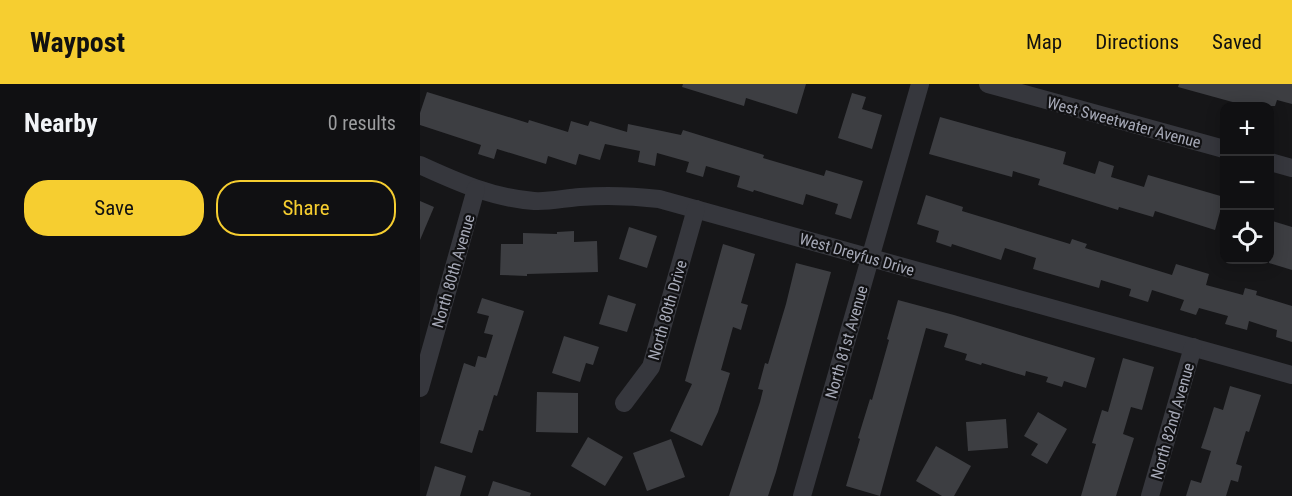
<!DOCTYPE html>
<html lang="en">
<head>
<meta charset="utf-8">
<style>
	:root { --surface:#101012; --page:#1e1e20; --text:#f1f3f6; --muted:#9c9d9f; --line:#303032; --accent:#f6ce30 }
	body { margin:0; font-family:"Roboto Condensed",sans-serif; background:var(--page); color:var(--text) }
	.controls { position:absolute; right:18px; top:18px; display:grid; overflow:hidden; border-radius:12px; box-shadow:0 3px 15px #0003 }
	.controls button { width:54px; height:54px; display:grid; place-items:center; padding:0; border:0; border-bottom:2px solid var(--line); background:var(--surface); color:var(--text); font:30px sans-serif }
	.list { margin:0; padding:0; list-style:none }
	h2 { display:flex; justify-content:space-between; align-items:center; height:78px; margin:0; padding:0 24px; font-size:26px }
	h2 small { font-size:20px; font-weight:400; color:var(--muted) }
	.actions { display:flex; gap:12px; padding:18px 24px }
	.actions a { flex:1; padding:14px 0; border:2px solid var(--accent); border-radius:24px; text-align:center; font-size:21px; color:var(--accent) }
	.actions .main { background:var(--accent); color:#111 }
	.icon { flex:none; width:33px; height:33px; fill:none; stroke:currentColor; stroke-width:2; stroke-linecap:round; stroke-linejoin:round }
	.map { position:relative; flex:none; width:872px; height:412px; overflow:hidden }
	header { display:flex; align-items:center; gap:36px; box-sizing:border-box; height:84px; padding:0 30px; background:var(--accent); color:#111 }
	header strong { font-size:28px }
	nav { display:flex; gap:33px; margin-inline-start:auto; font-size:21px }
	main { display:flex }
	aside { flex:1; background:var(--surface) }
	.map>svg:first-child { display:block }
	.building { fill:#3d3e42 }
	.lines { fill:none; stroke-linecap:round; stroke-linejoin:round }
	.minor { stroke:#36373d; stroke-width:18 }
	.labels { text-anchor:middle; stroke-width:4.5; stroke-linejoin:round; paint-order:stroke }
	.street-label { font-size:16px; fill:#a7aab8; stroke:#111113 }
</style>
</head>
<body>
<header>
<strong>Waypost</strong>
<nav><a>Map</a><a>Directions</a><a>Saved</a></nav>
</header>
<main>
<aside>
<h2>Nearby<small>0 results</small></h2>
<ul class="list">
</ul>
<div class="actions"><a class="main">Save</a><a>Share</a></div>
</aside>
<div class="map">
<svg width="872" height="412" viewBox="0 0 872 412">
	<rect width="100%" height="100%" fill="#161618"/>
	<g class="building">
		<path d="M263,0H386L377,30L326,14L324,22L262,3Z"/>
		<path d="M759,0H872V20L857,16L855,22H827L758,3Z"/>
		<path d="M7,8L108,39L109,36L148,48L151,37L168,42L170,37L207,48L208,40L261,51L263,46L344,71L343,74L404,92L406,86L443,97L431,135L415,130L418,120L386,110L383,121L334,106L333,108L317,103L320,92L286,82L283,93L266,88L269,78L237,69L235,82L218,78L220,67L185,60L180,76L159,70L156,81L128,72L126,80L77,65L74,75L58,70L61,61L0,41V29Z"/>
		<path d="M432,9L446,13L442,25L462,31L452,65L418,54Z"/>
		<path d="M520,33L646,68L643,80L675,90L679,77L694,82L691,93L724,103L728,91L804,113L795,146L735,127L733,133L699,123L698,126L618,101L620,95L593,87L592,93L509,70Z"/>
		<path d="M506,111L543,123L542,127L650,160L652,155L667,160L665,164L752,191L756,180L789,190L786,201L823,211L825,204L837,207L836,211L872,222V258L856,253L857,246L829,237L827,246L805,240L808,232L779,224L776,231L760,226L764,216L732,206L728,218L709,212L711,205L681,196L679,204L613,185L616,174L585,164L581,176L532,160L531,163L516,158L519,147L497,140Z"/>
		<path d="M0,117L14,123L0,156Z"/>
		<path d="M849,136L872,143V186L849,179Z"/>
		<path d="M209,143L237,152L227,184L199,175Z"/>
		<path d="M154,147V158L177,157L178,188L107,190V192L80,191L81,160H103V149L137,150V148Z"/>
		<path d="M303,160L335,170L321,219L328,221L321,246L313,243L301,286L310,289L298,328L282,362L250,347L272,300L265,297Z"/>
		<path d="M376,179L411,188L356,388L348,412H309L340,318L343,306L338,305L345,279L348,280L366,220Z"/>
		<path d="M188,211L216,220L207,248L179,240Z"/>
		<path d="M62,214L104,227L77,312L74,311L63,347L59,346L52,369L20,359L44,279L55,283L58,272L66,274L73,251L64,249L69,232L57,229Z"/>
		<path d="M478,216L534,231L675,274L666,304L644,297L642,303L626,298L628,293L606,287L605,292L562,279L561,281L545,276L547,270L524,263L528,250L506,244L460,412L426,402L440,355L438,354L450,315L452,316L469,256L467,255Z"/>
		<path d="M144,252L179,263L173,281L166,279L160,298L132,289Z"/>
		<path d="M703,274L734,283L722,326L711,323L703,350L714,354L696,412H661L676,360L672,359L682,326L688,328Z"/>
		<path d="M810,302L841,311L829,348L826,347L816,380L822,382L818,398L811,396L806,412H766L771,396L781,399L791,367L781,364L786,349L794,323L803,326Z"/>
		<path d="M117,308L158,309V349L116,348Z"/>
		<path d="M618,328L647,345L627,380L611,371L618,360L604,352Z"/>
		<path d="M586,335L588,364L548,367L546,338Z"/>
		<path d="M168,353L203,373L185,402L151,382Z"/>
		<path d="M251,355L265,393L227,407L213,369Z"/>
		<path d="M516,362L551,382L534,412H522L496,397Z"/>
		<path d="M15,382L46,392L40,412H6Z"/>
		<path d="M73,397L111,409L110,412H68Z"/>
	</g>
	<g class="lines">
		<g class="minor">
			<path d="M568,0L804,65"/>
			<path d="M850,78L872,84"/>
			<path d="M0,81C37,98 73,114 114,117C129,118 145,114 160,113C187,111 213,112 239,115L872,291"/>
			<path d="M0,304L56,105"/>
			<path d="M204,319L231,283L276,125"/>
			<path d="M382,412L500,0"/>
			<path d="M730,412L773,263"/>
		</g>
	</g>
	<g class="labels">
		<g class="street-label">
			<text transform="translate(704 38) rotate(15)" y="6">West Sweetwater Avenue</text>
			<text transform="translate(437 170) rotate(16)" y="6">West Dreyfus Drive</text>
			<text transform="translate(33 187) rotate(-74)" y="6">North 80th Avenue</text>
			<text transform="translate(247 226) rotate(-74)" y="6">North 80th Drive</text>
			<text transform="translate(426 258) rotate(-74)" y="6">North 81st Avenue</text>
			<text transform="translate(752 337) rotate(-74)" y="6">North 82nd Avenue</text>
		</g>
	</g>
</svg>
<div class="controls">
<button>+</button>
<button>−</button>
<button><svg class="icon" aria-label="locate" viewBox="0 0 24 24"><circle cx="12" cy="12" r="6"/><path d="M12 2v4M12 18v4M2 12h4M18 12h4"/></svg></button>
</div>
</div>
</main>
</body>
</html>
